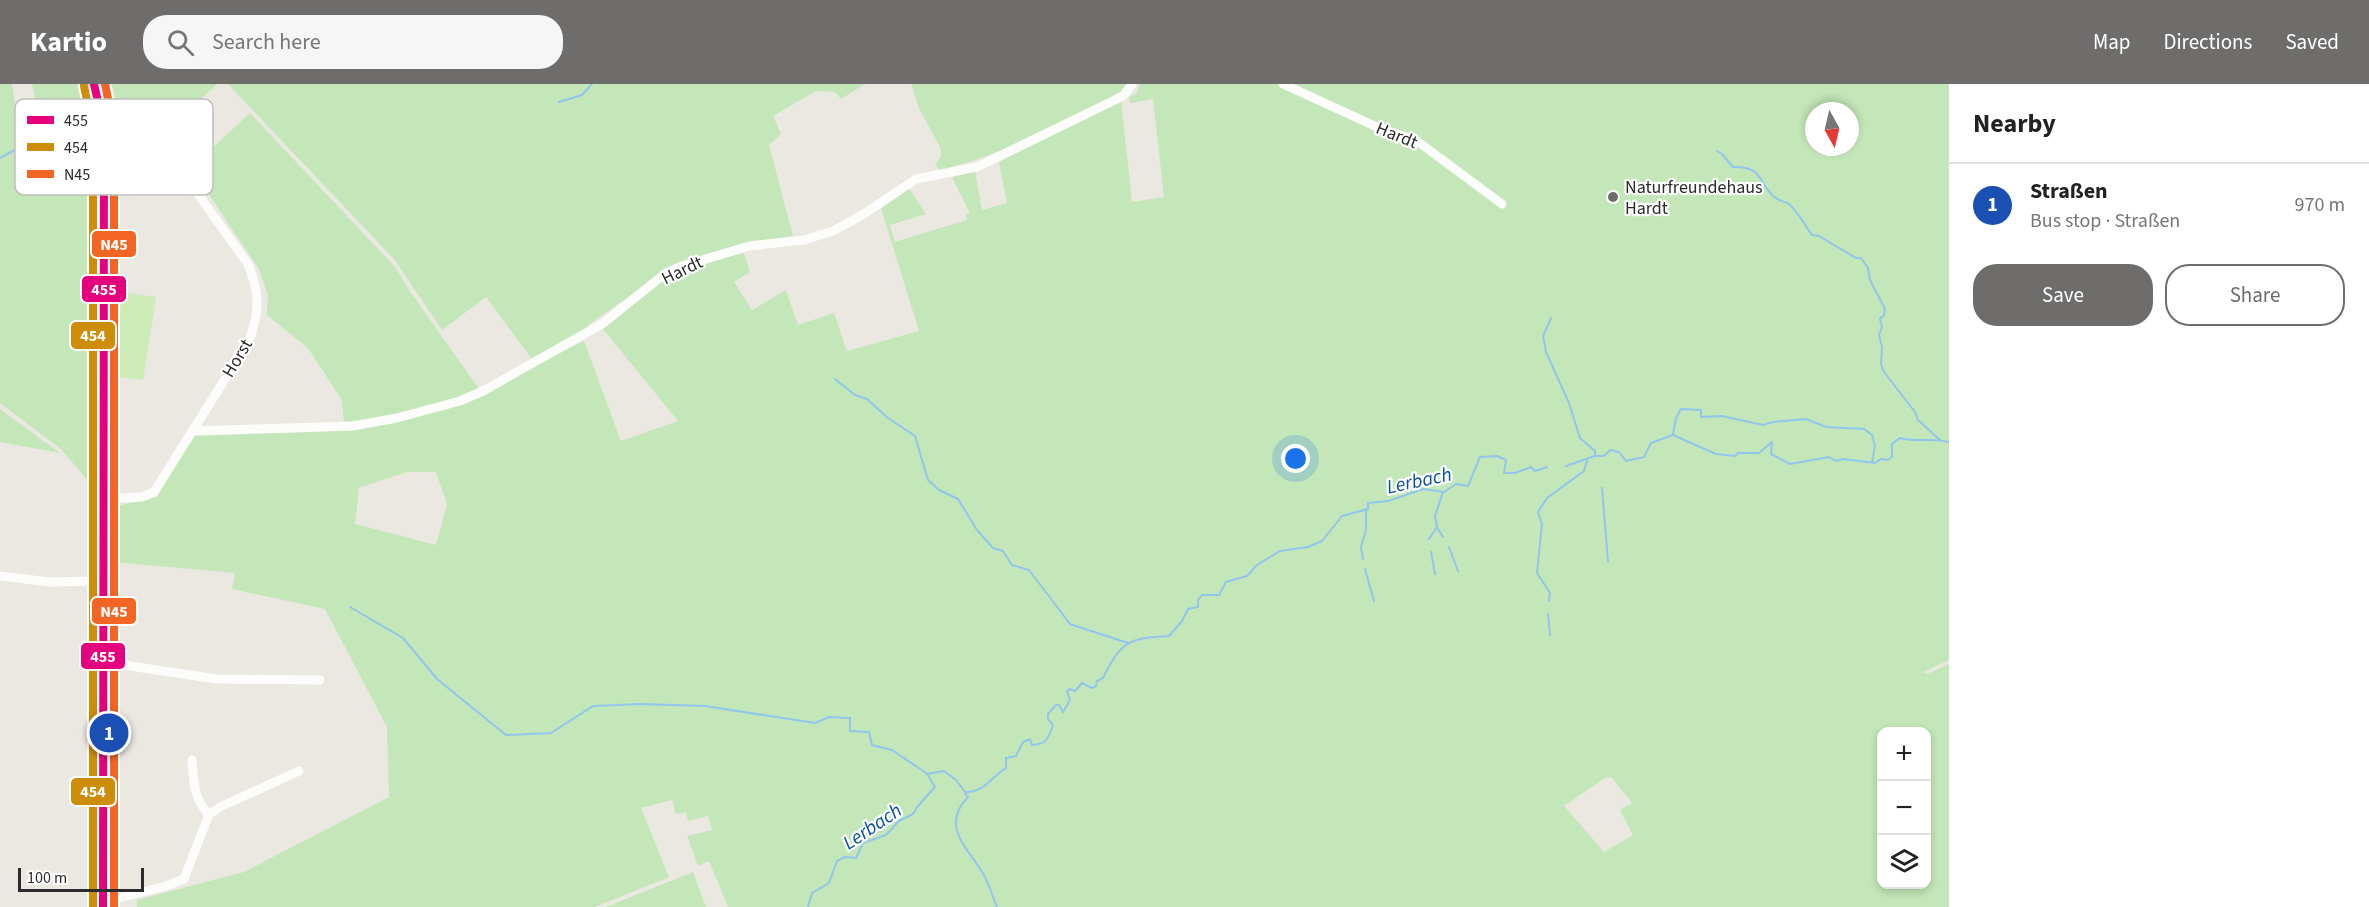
<!DOCTYPE html>
<html lang="en">
<head>
<meta charset="utf-8">
<style>
	:root { --surface:#fff; --page:#f6f6f6; --text:#222; --muted:#767676; --line:#e0e0e0; --accent:#6e6d6b }
	body { margin:0; font-family:"Source Sans 3",sans-serif; background:var(--page); color:var(--text) }
	.controls { position:absolute; right:18px; bottom:18px; display:grid; overflow:hidden; border-radius:12px; box-shadow:0 3px 9px #0003 }
	.controls button { width:54px; height:54px; display:grid; place-items:center; padding:0; border:0; border-bottom:2px solid var(--line); background:var(--surface); color:var(--text); font:30px sans-serif }
	.compass { position:absolute; left:1805px; top:18px; width:54px; height:54px; border-radius:50%; background:var(--surface); box-shadow:0 3px 9px #0003; rotate:172deg }
	.scale { position:absolute; left:18px; bottom:15px; width:126px; box-sizing:border-box; padding-left:6px; border:3px solid #2b2b2b; border-top:0; font-size:16px; line-height:21px; white-space:nowrap; color:#2b2b2b; -webkit-text-stroke:4px #fff; paint-order:stroke }
	.you { position:absolute; left:1296px; top:375px; width:21px; height:21px; margin:-15px; border:4px solid #fff; border-radius:50%; background:#1a73e8; box-shadow:0 0 0 9px #1a73e833 }
	.badge { display:grid; place-items:center; width:39px; height:39px; border-radius:50%; background:var(--accent); color:#fff; font-size:20px; font-weight:700 }
	.pin { position:absolute; translate:-50% -50%; border:3px solid #fff; box-shadow:0 2px 6px #0006 }
	.list { margin:0; padding:0; list-style:none }
	h2 { display:flex; justify-content:space-between; align-items:center; height:78px; margin:0; padding:0 24px; font-size:26px }
	h2 small { font-size:20px; font-weight:400; color:var(--muted) }
	.list li { display:grid; grid-template-columns:39px 1fr auto; gap:18px; align-items:center; box-sizing:border-box; height:84px; padding:0 24px; border-top:2px solid var(--line) }
	.list b { display:block; font-size:22px; white-space:nowrap }
	.list p { margin:0; font-size:20px; white-space:nowrap; color:var(--muted) }
	.list em { font-size:20px; font-style:normal; color:var(--muted) }
	.actions { display:flex; gap:12px; padding:18px 24px }
	.actions a { flex:1; padding:14px 0; border:2px solid var(--accent); border-radius:24px; text-align:center; font-size:21px; color:var(--accent) }
	.actions .main { background:var(--accent); color:#fff }
	.icon { flex:none; width:33px; height:33px; fill:none; stroke:currentColor; stroke-width:2; stroke-linecap:round; stroke-linejoin:round }
	.map { position:relative; flex:none; width:1949px; height:823px; overflow:hidden }
	header { display:flex; align-items:center; gap:36px; box-sizing:border-box; height:84px; padding:0 30px; background:var(--accent); color:#fff }
	header strong { font-size:28px }
	nav { display:flex; gap:33px; margin-inline-start:auto; font-size:21px }
	.search { width:420px; height:54px; background:var(--page); display:flex; align-items:center; gap:15px; box-sizing:border-box; padding:0 21px; border-radius:24px; color:var(--muted); font-size:22px }
	main { display:flex }
	aside { flex:1; background:var(--surface) }
	.map>svg:first-child { display:block }
	.green { fill:#c3e7b8; fill-rule:evenodd }
	.pitch { fill:#cdebb6 }
	.lines { fill:none; stroke-linecap:round; stroke-linejoin:round }
	.stream { stroke:#92c5ee; stroke-width:2 }
	.street { stroke:#fcfcfa; stroke-width:9 }
	.secondary { stroke:#fcfcfa; stroke-width:12 }
	.bus-1-casing { stroke:#fff; stroke-width:12 }
	.bus-2-casing { stroke:#fff; stroke-width:12 }
	.bus-3-casing { stroke:#fff; stroke-width:12 }
	.bus-1 { stroke:#e5007d; stroke-width:8 }
	.bus-2 { stroke:#ce8d09; stroke-width:8 }
	.bus-3 { stroke:#f26522; stroke-width:8 }
	.poi-dot { fill:#6e6d6b; stroke:#fff; stroke-width:2 }
	.labels { text-anchor:middle; stroke-width:4.5; stroke-linejoin:round; paint-order:stroke }
	.street-label { font-size:18px; fill:#2b2b2b; stroke:#fff }
	.poi-label { font-size:18px; fill:#2b2b2b; stroke:#fff; text-anchor:start }
	.water-label { font-size:20px; font-style:italic; fill:#0850a2; stroke:#fff }
	.key { fill:#fff; stroke:#bfbfbf; stroke-width:1.5 }
	.key-label { font-size:16px; fill:#2b2b2b }
	.line-badge { stroke:#fff; stroke-width:2 }
	.badge-label { font-size:16px; text-anchor:middle; font-weight:bold; fill:#fff }
</style>
</head>
<body>
<header>
<strong>Kartio</strong>
<div class="search"><svg class="icon" aria-label="search" viewBox="0 0 24 24"><circle cx="10" cy="10" r="6"/><path d="M15 15l6 6"/></svg>Search here</div>
<nav><a>Map</a><a>Directions</a><a>Saved</a></nav>
</header>
<main>
<div class="map">
<svg width="1949" height="823" viewBox="0 0 1949 823">
	<rect width="100%" height="100%" fill="#eae8e1"/>
	<g class="green">
		<path d="M0,0H12L18,40L38,29L32,0H90L100,46L102,413L61,365L0,319Z"/>
		<path d="M112,0H217L165,49L152,32L119,34Z"/>
		<path d="M228,0H865L841,15L835,8L816,7L773,32L781,50L769,61L793,152L732,163L678,178L588,241L589,244L532,275L486,213L442,246L394,175Z"/>
		<path d="M911,0H1128L1122,8C1063,37 1004,71 940,86L935,81L941,72V65L919,24Z"/>
		<path d="M1140,0H1949V576L1924,588L1927,590L1949,580V823H728L709,777L698,782L687,752L712,746L708,732L688,737L686,728L676,730L672,716L641,724L669,793L595,823H137V816L244,788L389,713L387,643L325,525L232,505L235,489L114,478L117,422L157,413L193,352L340,347L391,339L522,288L584,257L621,357L678,337L603,245C625,230 642,209 665,195C689,180 717,176 744,169L750,188L734,198L752,226L786,206L798,241L834,229L847,267L919,247L881,124L908,103L926,130L890,141L895,158L967,136L966,131L970,129L952,93L975,87L982,126L1007,119L999,78L1121,17L1132,118L1164,113L1153,15L1130,19L1129,13L1136,10ZM1814,27H1850V63H1814ZM407,388H436L447,420L436,461L355,440L359,404ZM1882,648H1926V800H1882ZM1611,693L1632,719L1620,726L1633,751L1604,768L1564,722L1605,694Z"/>
		<path d="M250,29L395,183L409,206L479,305C435,322 392,333 344,338L342,316L308,264L267,231L268,211L259,185L191,84Z"/>
		<path d="M0,325L60,369L0,358Z"/>
		<path d="M693,788L706,823H606Z"/>
	</g>
	<path class="pitch" d="M121,208L156,213L143,296L118,293Z"/>
	<g class="lines">
		<g class="stream">
			<path d="M559,18L582,11L592,0"/>
			<path d="M1717,67L1722,70L1733,83C1765,82 1757,100 1776,114C1779,117 1785,117 1789,120C1798,128 1805,141 1812,151L1819,152L1856,174H1861L1868,184L1870,196L1885,225L1884,231L1880,235L1882,243L1879,251L1882,263L1881,280L1884,288L1915,328L1918,336L1940,356"/>
			<path d="M0,74L40,52"/>
			<path d="M1551,234L1543,252L1546,268L1569,319L1580,354L1595,367V372"/>
			<path d="M835,295L855,311L867,315L888,334L915,352L928,396L939,406L958,415L977,446L993,464L1003,467L1012,481L1029,486L1070,540L1128,559"/>
			<path d="M1673,351L1676,334L1681,325L1701,326V333L1722,332L1763,341L1773,338L1806,335L1826,343L1864,345L1872,351L1875,362L1872,378"/>
			<path d="M1566,382L1595,372H1604L1610,366L1619,368L1626,377L1644,373L1651,359L1673,351L1716,370L1735,372L1738,369H1759L1772,358L1771,370L1790,380L1829,373L1836,377L1843,375L1875,379L1881,375L1888,376L1892,373V360L1900,354C1916,359 1933,353 1949,358"/>
			<path d="M1602,404L1608,477"/>
			<path d="M1437,443L1443,453"/>
			<path d="M1429,455L1437,443L1435,432L1443,408"/>
			<path d="M1449,463L1458,487"/>
			<path d="M1431,468L1435,490"/>
			<path d="M1363,475L1361,463L1366,446V425"/>
			<path d="M1365,485L1374,517"/>
			<path d="M1549,517L1550,509L1537,489L1542,440L1538,428L1547,414L1584,387L1587,377"/>
			<path d="M350,523L403,554L437,595L506,651L551,649L593,622L640,620L705,622L815,639L829,633L850,634V647L869,648L872,661L892,666L926,689"/>
			<path d="M1548,530L1550,551"/>
			<path d="M965,709L968,713C940,742 967,763 982,788C989,798 992,812 997,823"/>
			<path d="M808,823L812,809L829,799L837,777L845,773L856,774L863,759L886,751L899,737L913,730L918,722L935,703L927,690L944,687L956,696L965,708C984,709 990,694 1006,684V674L1016,672L1023,658L1030,655L1032,661C1047,660 1048,655 1053,641L1048,635V630L1056,621H1059L1063,628L1070,616L1067,607L1070,605L1075,607L1082,599L1092,604L1096,602L1097,597L1103,594C1121,557 1129,554 1169,552L1182,537L1188,525L1198,523V516L1202,511H1219L1226,498L1247,492L1257,481L1280,467L1308,463L1322,457L1342,432L1368,425V419L1388,417L1423,405L1444,408L1456,400L1468,402L1480,373L1497,372L1506,376L1504,389H1515L1531,383L1535,387L1547,383"/>
		</g>
		<g class="street">
			<path d="M1283,0L1377,43L1417,57L1502,120"/>
			<path d="M192,347L353,342L397,334L460,317L483,307L602,240L666,189L680,183L749,162L804,156L833,147L864,130L916,95L977,83L1115,16L1124,11L1132,0"/>
			<path d="M104,415L142,413L154,408L249,257C260,226 260,210 248,180L150,43C136,34 120,41 104,44"/>
			<path d="M0,492L49,498L103,497"/>
			<path d="M103,578L217,595L320,596"/>
			<path d="M192,676C194,697 193,715 209,730"/>
			<path d="M103,818L166,802L184,795L209,730L222,722L299,687"/>
		</g>
		<path class="secondary" d="M94,0L104,44L103,823"/>
		<defs>
			<path id="bus-1" d="M94,0L104,44L103,823"/>
			<path id="bus-2" d="M84,2L93,45V823"/>
			<path id="bus-3" d="M105,0L114,44V823"/>
		</defs>
		<use href="#bus-1" class="bus-1-casing"/>
		<use href="#bus-2" class="bus-2-casing"/>
		<use href="#bus-3" class="bus-3-casing"/>
		<use href="#bus-1" class="bus-1"/>
		<use href="#bus-2" class="bus-2"/>
		<use href="#bus-3" class="bus-3"/>
	</g>
	<circle class="poi-dot" cx="1613" cy="113" r="6"/>
	<g class="labels">
		<g class="street-label">
			<text transform="translate(1397 51) rotate(22)" y="6">Hardt</text>
			<text transform="translate(682 186) rotate(-26)" y="6">Hardt</text>
			<text transform="translate(237 274) rotate(-59)" y="6">Horst</text>
		</g>
		<g class="poi-label">
			<text x="1625" y="109">Naturfreundehaus<tspan x="1625" dy="21">Hardt</tspan></text>
		</g>
		<g class="water-label">
			<text transform="translate(1419 396) rotate(-12)" y="7">Lerbach</text>
			<text transform="translate(872 742) rotate(-34)" y="7">Lerbach</text>
		</g>
	</g>
	<rect x="15" y="15" width="198" height="96" rx="9" class="key"/>
	<rect x="27" y="32" width="27" height="8" fill="#e5007d"/>
	<rect x="27" y="59" width="27" height="8" fill="#ce8d09"/>
	<rect x="27" y="86" width="27" height="8" fill="#f26522"/>
	<g class="key-label">
		<text x="64" y="42">455</text>
		<text x="64" y="69">454</text>
		<text x="64" y="96">N45</text>
	</g>
	<g class="line-badge">
		<rect x="91" y="146" width="46" height="28" rx="6" fill="#f26522"/>
		<rect x="81" y="191" width="46" height="28" rx="6" fill="#e5007d"/>
		<rect x="70" y="237" width="46" height="29" rx="6" fill="#ce8d09"/>
		<rect x="91" y="513" width="46" height="28" rx="6" fill="#f26522"/>
		<rect x="80" y="558" width="46" height="28" rx="6" fill="#e5007d"/>
		<rect x="70" y="693" width="46" height="29" rx="6" fill="#ce8d09"/>
	</g>
	<g class="badge-label">
		<text x="114" y="166">N45</text>
		<text x="104" y="211">455</text>
		<text x="93" y="257">454</text>
		<text x="114" y="533">N45</text>
		<text x="103" y="578">455</text>
		<text x="93" y="713">454</text>
	</g>
</svg>
<div class="controls">
<button>+</button>
<button>−</button>
<button><svg class="icon" aria-label="layers" viewBox="0 0 24 24"><path d="M12 4l9 5-9 5-9-5zM3 14l9 5 9-5"/></svg></button>
</div>
<svg class="compass" viewBox="-18 -18 36 36"><path d="M0-13l5 13h-10z" fill="#e53935"/><path d="M0 13l5-13h-10z" fill="#767676"/></svg>
<div class="scale">100 m</div>
<div class="you"></div>
<div class="pin badge" style="left:109px;top:649px;background:#1a4fb4">1</div>
</div>
<aside>
<h2>Nearby<small></small></h2>
<ul class="list">
<li><span class="badge" style="background:#1a4fb4">1</span><div><b>Straßen</b><p>Bus stop · Straßen</p></div><em>970 m</em></li>
</ul>
<div class="actions"><a class="main">Save</a><a>Share</a></div>
</aside>
</main>
</body>
</html>
